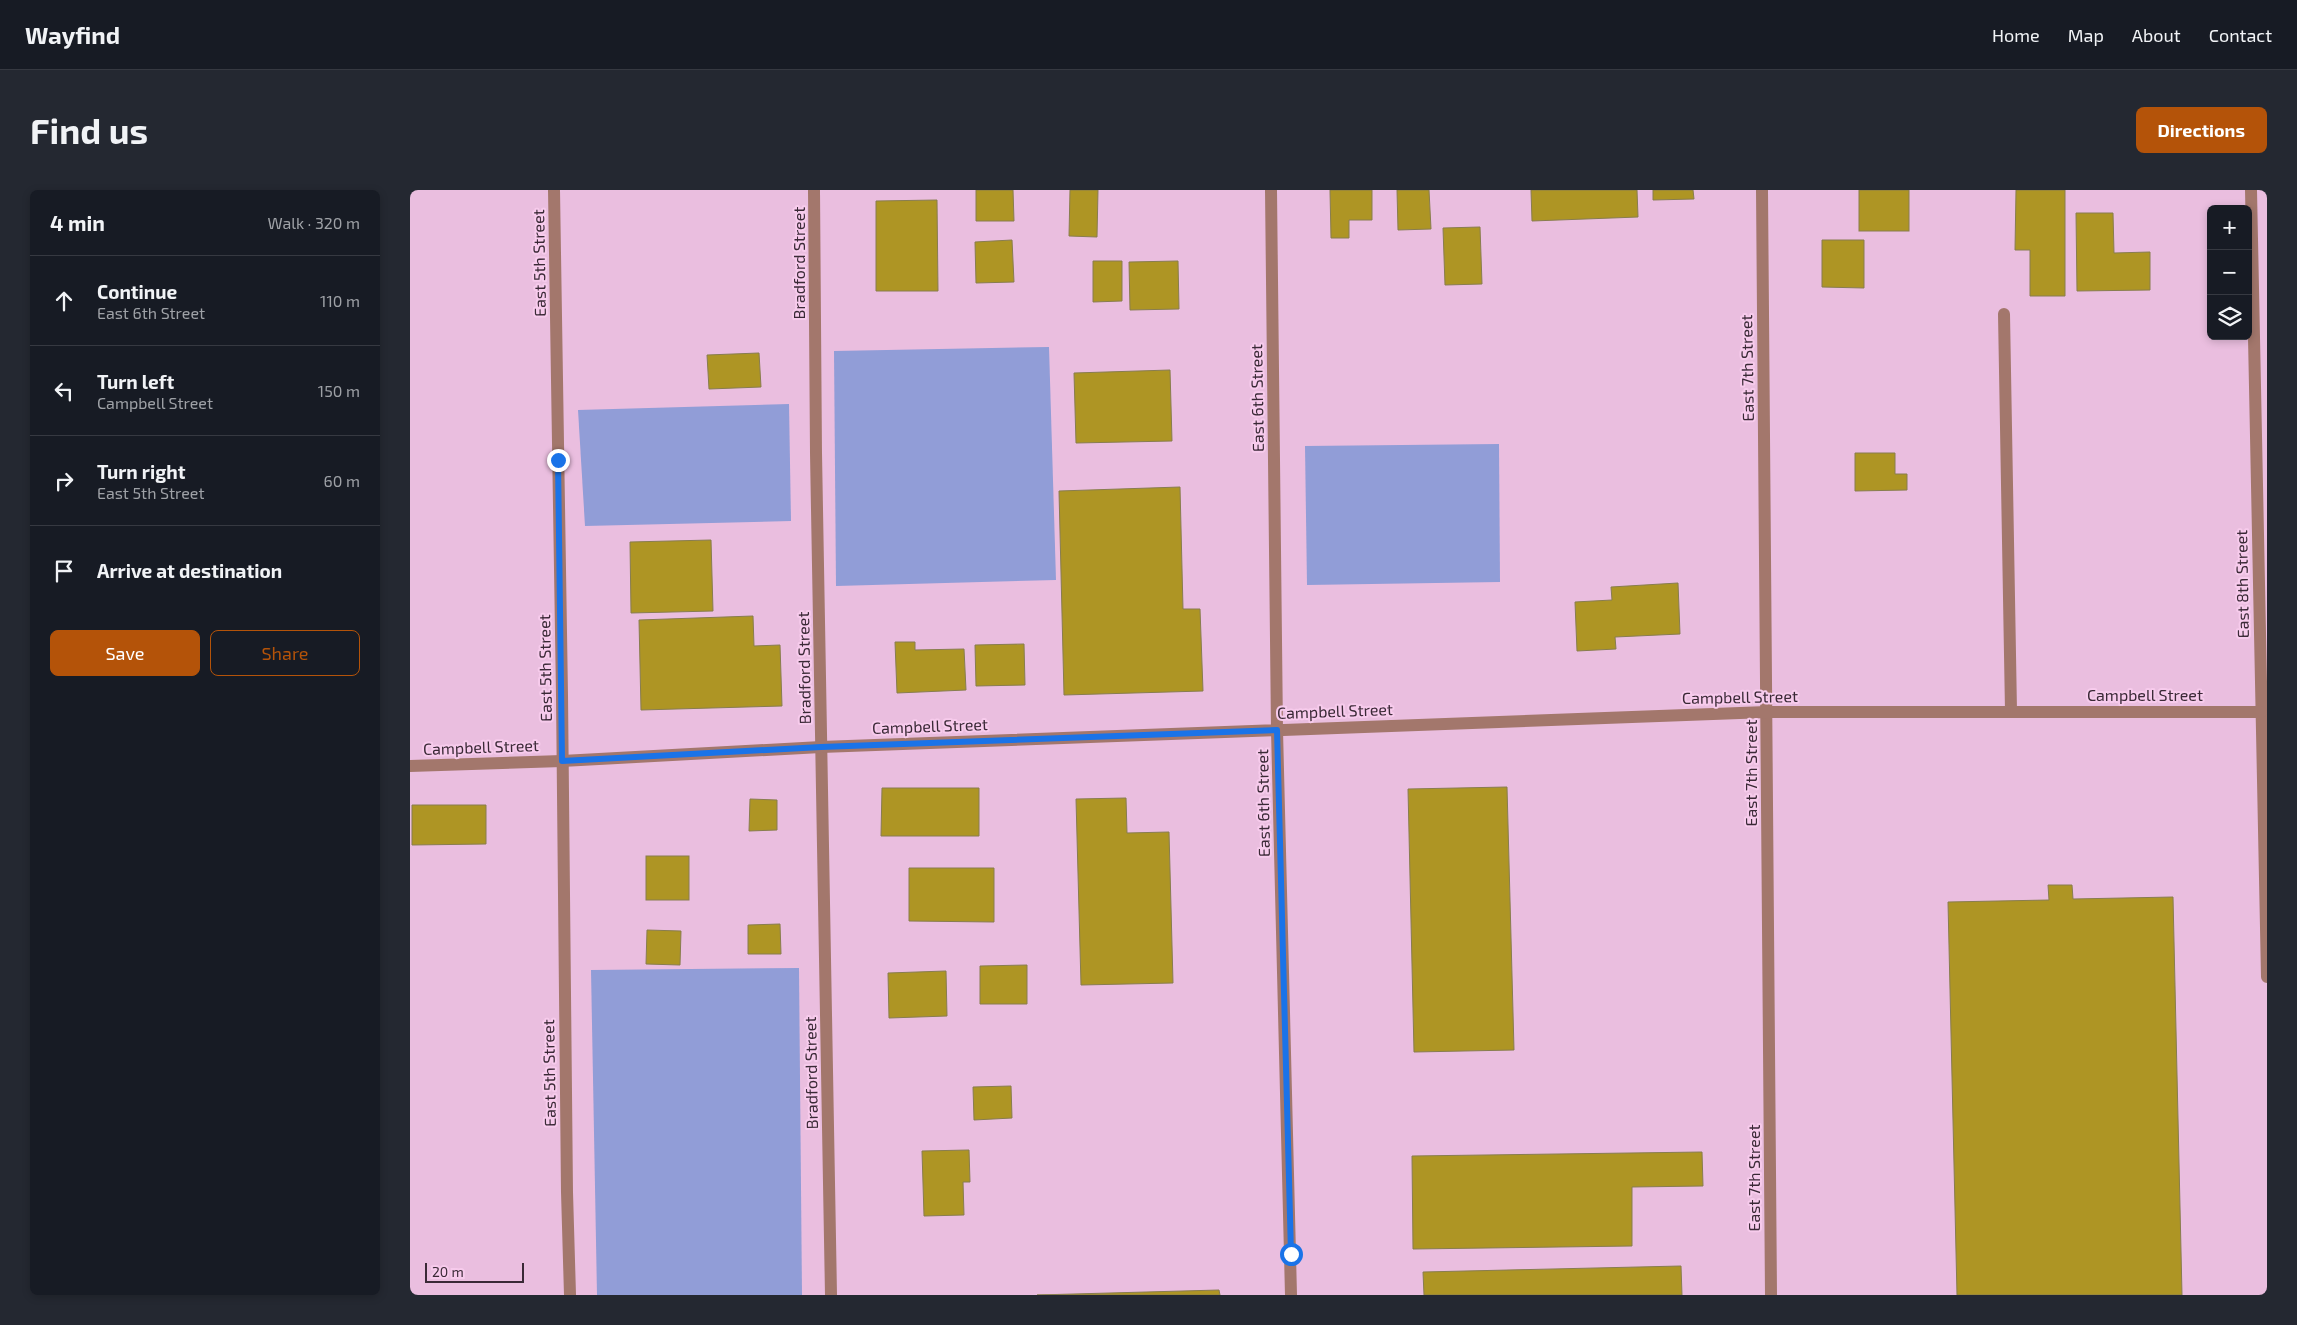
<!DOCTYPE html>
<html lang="en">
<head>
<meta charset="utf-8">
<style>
	:root { --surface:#171b24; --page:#242831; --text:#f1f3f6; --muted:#9ea1a6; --line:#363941; --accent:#b45309 }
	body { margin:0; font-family:"Exo 2",sans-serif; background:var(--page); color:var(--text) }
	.controls { position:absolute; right:15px; top:15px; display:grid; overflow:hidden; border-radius:8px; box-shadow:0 2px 8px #0003 }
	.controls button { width:45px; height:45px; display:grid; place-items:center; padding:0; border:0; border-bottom:1px solid var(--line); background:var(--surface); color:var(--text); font:25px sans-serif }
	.scale { position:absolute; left:15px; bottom:12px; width:99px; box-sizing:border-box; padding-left:5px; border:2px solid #3a2936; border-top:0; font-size:14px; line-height:18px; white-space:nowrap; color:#3a2936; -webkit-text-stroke:4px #f7cbec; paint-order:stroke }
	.stop { position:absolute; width:15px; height:15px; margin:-11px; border:4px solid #1a73e8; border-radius:50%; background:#fff }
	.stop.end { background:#1a73e8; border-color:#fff; box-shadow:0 1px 5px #0008 }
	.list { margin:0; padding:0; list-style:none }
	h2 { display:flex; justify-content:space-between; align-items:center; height:65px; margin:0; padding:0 20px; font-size:21px }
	h2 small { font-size:16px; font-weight:400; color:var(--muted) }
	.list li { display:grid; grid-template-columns:32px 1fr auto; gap:15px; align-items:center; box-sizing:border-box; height:90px; padding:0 20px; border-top:1px solid var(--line) }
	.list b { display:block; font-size:19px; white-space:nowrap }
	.list p { margin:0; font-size:16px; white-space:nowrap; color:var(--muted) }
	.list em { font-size:16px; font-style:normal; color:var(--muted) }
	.actions { display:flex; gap:10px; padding:15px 20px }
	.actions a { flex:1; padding:11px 0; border:1px solid var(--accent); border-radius:8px; text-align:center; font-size:18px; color:var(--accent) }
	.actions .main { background:var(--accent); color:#fff }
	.icon { flex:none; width:28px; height:28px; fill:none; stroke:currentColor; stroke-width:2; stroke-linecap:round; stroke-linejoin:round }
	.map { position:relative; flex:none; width:1857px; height:1105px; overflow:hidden; border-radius:8px }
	header { display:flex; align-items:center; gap:30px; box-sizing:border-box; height:70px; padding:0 25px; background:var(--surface); border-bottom:1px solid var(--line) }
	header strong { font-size:24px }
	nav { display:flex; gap:28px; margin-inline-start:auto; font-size:18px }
	.intro { display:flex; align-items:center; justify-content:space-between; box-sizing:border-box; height:120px; padding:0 30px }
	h1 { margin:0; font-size:35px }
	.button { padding:12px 22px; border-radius:8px; background:var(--accent); color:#fff; font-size:18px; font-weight:700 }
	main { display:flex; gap:30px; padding:0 30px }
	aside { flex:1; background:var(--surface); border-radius:8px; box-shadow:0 2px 8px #0003 }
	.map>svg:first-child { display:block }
	.green { fill:#919dd7 }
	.building { fill:#ae9524; stroke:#887d4f }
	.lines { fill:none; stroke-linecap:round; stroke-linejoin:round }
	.minor { stroke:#a3776c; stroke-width:12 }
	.route { stroke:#1a73e8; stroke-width:6 }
	.labels { text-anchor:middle; stroke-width:4; stroke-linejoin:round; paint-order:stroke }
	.street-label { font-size:16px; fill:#3a2936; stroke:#f7cbec }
</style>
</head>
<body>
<header>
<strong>Wayfind</strong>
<nav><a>Home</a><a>Map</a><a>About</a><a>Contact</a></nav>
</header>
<div class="intro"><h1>Find us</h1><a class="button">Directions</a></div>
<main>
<aside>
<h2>4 min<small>Walk · 320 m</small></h2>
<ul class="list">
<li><svg class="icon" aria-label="ahead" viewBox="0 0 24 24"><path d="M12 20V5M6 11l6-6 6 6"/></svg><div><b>Continue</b><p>East 6th Street</p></div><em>110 m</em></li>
<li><svg class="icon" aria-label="left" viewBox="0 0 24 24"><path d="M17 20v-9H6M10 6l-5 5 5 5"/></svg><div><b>Turn left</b><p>Campbell Street</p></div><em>150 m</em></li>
<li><svg class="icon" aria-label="right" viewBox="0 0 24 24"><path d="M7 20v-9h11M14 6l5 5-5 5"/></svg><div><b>Turn right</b><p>East 5th Street</p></div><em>60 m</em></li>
<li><svg class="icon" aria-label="arrive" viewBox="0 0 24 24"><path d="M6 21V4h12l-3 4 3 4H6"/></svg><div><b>Arrive at destination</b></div></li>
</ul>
<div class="actions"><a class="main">Save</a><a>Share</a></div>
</aside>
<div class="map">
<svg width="1857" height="1105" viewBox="0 0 1857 1105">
	<rect width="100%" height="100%" fill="#eabedf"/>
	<g class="green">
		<path d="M639,157L646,390L426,396L424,161Z"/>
		<path d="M379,214L381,331L175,336L168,220Z"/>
		<path d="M1089,254L1090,392L897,395L895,256Z"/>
		<path d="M389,778L392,1105H187L181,780Z"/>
	</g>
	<g class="building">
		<path d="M566,0H603L604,31H566Z"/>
		<path d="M660,0H688L687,47L659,46Z"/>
		<path d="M920,0H962V30H939V48H921Z"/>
		<path d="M987,0H1019L1021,39L988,40Z"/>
		<path d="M1121,0H1227L1228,27L1122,31Z"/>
		<path d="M1243,0H1283L1284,9L1243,10Z"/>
		<rect x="1449" y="0" width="50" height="41"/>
		<path d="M1606,0H1655V106H1620V60H1605Z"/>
		<path d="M527,10L528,101H466V11Z"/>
		<path d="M1666,23H1703L1704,63L1740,62V100L1667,101Z"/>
		<path d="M1070,37L1072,94L1035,95L1033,38Z"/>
		<path d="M602,50L604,92L566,93L565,52Z"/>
		<path d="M1412,50H1454V98L1412,97Z"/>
		<path d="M683,71H712V111L683,112Z"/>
		<path d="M768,71L769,119L720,120L719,72Z"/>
		<path d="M349,163L351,197L299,199L297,165Z"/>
		<path d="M760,180L762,251L666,253L664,183Z"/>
		<path d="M1445,263H1485V284H1497V300L1445,301Z"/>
		<path d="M770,297L773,419H790L793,501L654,505L649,301Z"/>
		<path d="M301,350L303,421L221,423L220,352Z"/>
		<path d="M1268,393L1270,444L1205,447L1206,459L1167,461L1165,412L1202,410L1201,397Z"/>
		<path d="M343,426L344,456L370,455L372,516L231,520L229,430Z"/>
		<path d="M485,452H505V460L554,459L556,500L487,503Z"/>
		<path d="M614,454L615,495L566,496L565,455Z"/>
		<path d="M1097,597L1104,860L1004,862L998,599Z"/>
		<path d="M472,598H569V646H471Z"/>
		<path d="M716,608L717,643L759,642L763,793L671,795L666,609Z"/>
		<path d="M340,609L367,610V640L339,641Z"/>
		<path d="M2,615H76V654L2,655Z"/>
		<rect x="236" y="666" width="43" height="44"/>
		<path d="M499,678H584V732L499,731Z"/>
		<path d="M1638,695H1662L1663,709L1763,707L1772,1105H1547L1538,712L1639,710Z"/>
		<path d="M370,734L371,764H338V735Z"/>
		<path d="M237,740L271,741L270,775L236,774Z"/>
		<path d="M617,775V814H570V776Z"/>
		<path d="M536,781L537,826L479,828L478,783Z"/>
		<path d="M601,896L602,928L564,930L563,897Z"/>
		<path d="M559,960L560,992H553L554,1025L514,1026L512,961Z"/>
		<path d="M1292,962L1293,996L1222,997V1056L1003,1059L1002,966Z"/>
		<path d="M1271,1076L1272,1105H1014L1013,1082Z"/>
		<path d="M809,1100L810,1105H627Z"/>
	</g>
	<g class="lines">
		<g class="minor">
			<path d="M144,0L152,505L157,1002L160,1105"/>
			<path d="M404,0L406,263L421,1105"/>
			<path d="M861,0L867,540L881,1105"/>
			<path d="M1352,0L1361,1105"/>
			<path d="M1841,0L1857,787"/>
			<path d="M1594,124L1601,521"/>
			<path d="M0,576L152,571L411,557L1357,522H1851"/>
		</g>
	</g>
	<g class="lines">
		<path class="route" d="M148,270L152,571L411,557L867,540L881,1064"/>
	</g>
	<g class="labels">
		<g class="street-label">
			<text transform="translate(129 73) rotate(-91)" y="6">East 5th Street</text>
			<text transform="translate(389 73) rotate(-90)" y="6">Bradford Street</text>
			<text transform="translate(1337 178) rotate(-91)" y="6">East 7th Street</text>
			<text transform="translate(847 208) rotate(-91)" y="6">East 6th Street</text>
			<text transform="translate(1832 394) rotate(-91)" y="6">East 8th Street</text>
			<text transform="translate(135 478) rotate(-91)" y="6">East 5th Street</text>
			<text transform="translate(394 478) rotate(-91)" y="6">Bradford Street</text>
			<text x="1735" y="511">Campbell Street</text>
			<text transform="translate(1330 507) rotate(-1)" y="6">Campbell Street</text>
			<text transform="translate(925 521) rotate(-2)" y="6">Campbell Street</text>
			<text transform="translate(520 536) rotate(-2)" y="6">Campbell Street</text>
			<text transform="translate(71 557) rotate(-2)" y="6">Campbell Street</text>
			<text transform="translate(1341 583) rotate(-90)" y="6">East 7th Street</text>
			<text transform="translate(853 613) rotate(-91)" y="6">East 6th Street</text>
			<text transform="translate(139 883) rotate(-91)" y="6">East 5th Street</text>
			<text transform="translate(401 883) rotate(-91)" y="6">Bradford Street</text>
			<text transform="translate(1344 988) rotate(-90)" y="6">East 7th Street</text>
		</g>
	</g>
</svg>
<div class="controls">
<button>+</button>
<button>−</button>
<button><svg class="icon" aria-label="layers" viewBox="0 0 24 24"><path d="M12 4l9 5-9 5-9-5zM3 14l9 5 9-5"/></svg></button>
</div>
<div class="scale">20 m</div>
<div class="stop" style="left:881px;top:1064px"></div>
<div class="stop end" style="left:148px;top:270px"></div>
</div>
</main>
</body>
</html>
